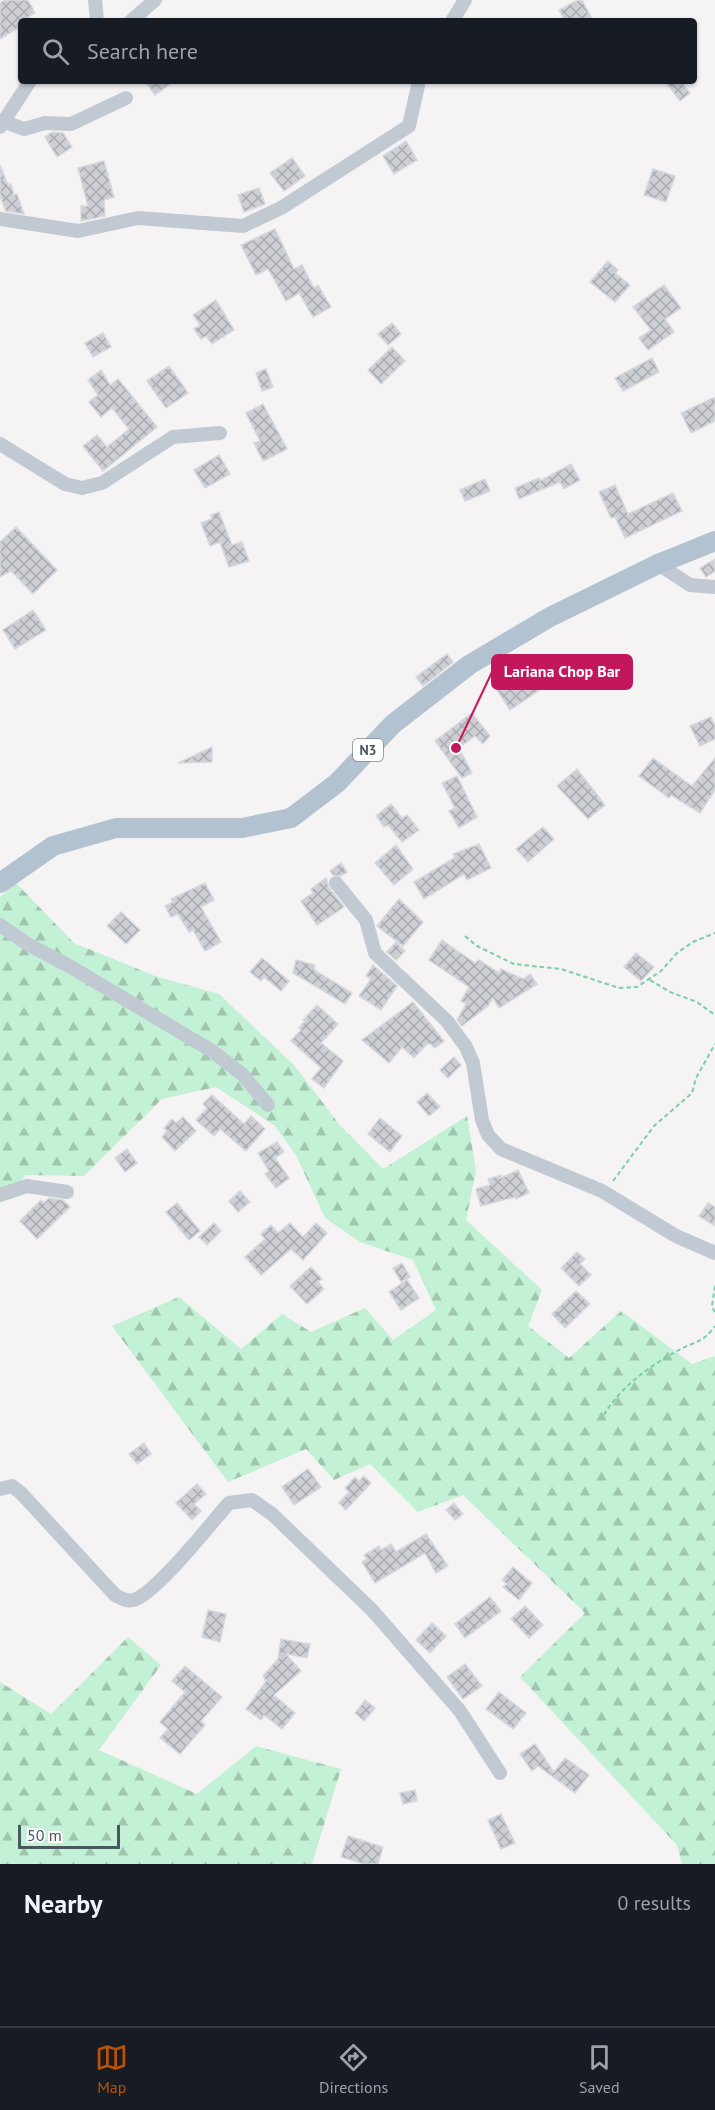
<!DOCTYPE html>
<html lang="en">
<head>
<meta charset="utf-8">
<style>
	:root { --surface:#171b24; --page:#20242c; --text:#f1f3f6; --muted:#9ea1a6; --line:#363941; --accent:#b45309 }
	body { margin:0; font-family:"PT Sans",sans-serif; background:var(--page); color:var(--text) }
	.scale { position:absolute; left:18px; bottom:15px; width:102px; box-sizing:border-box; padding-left:6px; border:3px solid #4a5661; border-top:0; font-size:16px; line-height:21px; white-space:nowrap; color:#4a5661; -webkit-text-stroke:4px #fff; paint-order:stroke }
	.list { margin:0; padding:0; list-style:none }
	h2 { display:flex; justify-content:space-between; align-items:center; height:78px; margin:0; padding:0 24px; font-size:26px }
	h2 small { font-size:20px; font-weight:400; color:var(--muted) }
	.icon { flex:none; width:33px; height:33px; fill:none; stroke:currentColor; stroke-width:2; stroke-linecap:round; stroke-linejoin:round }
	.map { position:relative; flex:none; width:715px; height:1864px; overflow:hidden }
	.search { position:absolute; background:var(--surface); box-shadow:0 2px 4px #0004; left:18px; right:18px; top:18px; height:66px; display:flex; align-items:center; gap:15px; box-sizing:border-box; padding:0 21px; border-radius:6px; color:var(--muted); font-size:22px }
	.sheet { height:162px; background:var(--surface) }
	nav { display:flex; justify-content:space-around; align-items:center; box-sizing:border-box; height:84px; border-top:2px solid var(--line); background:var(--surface); font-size:16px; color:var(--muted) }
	nav a { display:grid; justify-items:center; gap:3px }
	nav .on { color:var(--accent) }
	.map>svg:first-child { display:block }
	.forest { fill:url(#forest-firs) }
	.building { fill:url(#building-cross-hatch); stroke:#d7d9de; stroke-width:1.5 }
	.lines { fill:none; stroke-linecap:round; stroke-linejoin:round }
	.path { stroke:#7ad0a6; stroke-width:2; stroke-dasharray:4.5 3; stroke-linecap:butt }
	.minor { stroke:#c1cad2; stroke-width:14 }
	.primary { stroke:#b3c2d1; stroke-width:20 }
	.labels { text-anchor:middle; stroke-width:6; stroke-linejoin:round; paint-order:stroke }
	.shield { fill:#fff; stroke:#808990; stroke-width:1.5 }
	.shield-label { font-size:14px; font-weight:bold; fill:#4a5661 }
	.leader { fill:none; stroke:#c2185b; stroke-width:2 }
	.callout-dot { fill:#c2185b; stroke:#fff; stroke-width:2 }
	.callout { fill:#c2185b; stroke:#c2185b; stroke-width:2 }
	.callout-label { font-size:16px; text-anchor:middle; font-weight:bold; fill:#fff }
</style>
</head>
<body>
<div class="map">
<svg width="715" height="1864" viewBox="0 0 715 1864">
	<defs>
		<pattern id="forest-firs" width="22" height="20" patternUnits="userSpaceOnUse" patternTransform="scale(1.5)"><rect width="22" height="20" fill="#c3f1d5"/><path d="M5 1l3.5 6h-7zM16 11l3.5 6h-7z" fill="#a0c6b0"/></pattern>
		<pattern id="building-cross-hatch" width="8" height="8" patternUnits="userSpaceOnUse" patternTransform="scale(1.5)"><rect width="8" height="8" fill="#cdcfd5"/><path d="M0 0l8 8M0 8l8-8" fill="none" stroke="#a8abb0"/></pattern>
	</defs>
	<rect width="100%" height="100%" fill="#f5f3f3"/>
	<g class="forest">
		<path d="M16,883L74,943L155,976L219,994L294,1065L339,1124L383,1169L467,1116L476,1171L466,1220L542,1290L528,1326L569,1358L621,1311L692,1364L715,1356V1864H682L677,1845L520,1677L585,1613L463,1495L418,1512L370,1464L334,1480L306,1449L228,1482L112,1326L179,1297L241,1349L282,1314L311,1332L365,1308L393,1340L436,1310L413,1260L360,1242L325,1218L296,1155L274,1125L216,1087L162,1099L84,1176L26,1175L0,1200V897Z"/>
		<path d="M128,1637L161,1665L99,1750L197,1794L256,1746L341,1769L312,1864H0V1682L51,1714Z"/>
	</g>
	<g class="building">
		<path d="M5,0H28L35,13L28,17L31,21H21V26L0,39V3Z"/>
		<path d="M578,0H582L593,21H565L559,10Z"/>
		<path d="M145,81H174L155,95Z"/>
		<path d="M665,81H681L690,93L680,101Z"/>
		<path d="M52,132L63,133L72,147L57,157L45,137Z"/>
		<path d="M406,141L417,160L394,174L383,156Z"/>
		<path d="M292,158L305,176L284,191L270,173Z"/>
		<path d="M104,161L114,197L104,200L105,216L81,221V206H88L78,168Z"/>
		<path d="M0,165L8,185L11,184L14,195L17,194L24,214L6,211L0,196Z"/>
		<path d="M653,169L675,176L666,202L644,195Z"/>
		<path d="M259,188L265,204L244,212L238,195Z"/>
		<path d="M275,229L294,269L302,265L314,288L318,285L331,307L313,317L299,293L286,301L268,269L256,275L241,245Z"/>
		<path d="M608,261L618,270L615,273L630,285L615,302L590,282Z"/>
		<path d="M664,285L681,308L665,319L674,332L648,350L639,338L651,330L633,307Z"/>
		<path d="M216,300L234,330L212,344L206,336L201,339L194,329L200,325L193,315Z"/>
		<path d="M392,323L401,334L388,345L378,334Z"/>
		<path d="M103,333L111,347L93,357L85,343Z"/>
		<path d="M392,347L405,361L381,384L368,370Z"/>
		<path d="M652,358L659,372L623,391L615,378Z"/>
		<path d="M169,366L188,393L166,408L147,381Z"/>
		<path d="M266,369L273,387L262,391L256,373Z"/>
		<path d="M101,370L110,385L118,379L157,427L103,471L83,446L97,435L107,447L129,429L112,408L101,417L89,402L98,395L88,380Z"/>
		<path d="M715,397V421L691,433L681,413Z"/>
		<path d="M263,404L287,449L263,461L254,443L260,441L246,413Z"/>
		<path d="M219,455L230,474L205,488L194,470Z"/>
		<path d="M571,464L580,480L564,489L560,482L519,499L515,488L539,478L540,481Z"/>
		<path d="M485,479L490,491L465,501L460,490Z"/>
		<path d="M615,485L628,514L673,493L682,511L625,538L615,517L611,518L599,492Z"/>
		<path d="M219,512L232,545L242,542L249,561L229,567L220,542L210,546L201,523L212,519L211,515Z"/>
		<path d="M16,527L57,570L33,594L11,571L0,577V542Z"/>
		<path d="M715,559V571L706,577L700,568Z"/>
		<path d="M33,610L46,630L15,649L3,630Z"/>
		<path d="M447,654L453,662L423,686L416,677Z"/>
		<path d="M553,657L563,670L540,687L541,689L510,710L495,687L514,674L518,680L531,674Z"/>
		<path d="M472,713L490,736L483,744L475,736L459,748L472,773L462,778L435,741Z"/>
		<path d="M711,717L715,726V739L700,746L690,726Z"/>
		<path d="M212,747V762L178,763Z"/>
		<path d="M653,758L692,786L715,758V790L700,813L671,795L669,798L639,776Z"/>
		<path d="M577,769L605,805L588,819L557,786Z"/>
		<path d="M457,776L477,817L459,828L449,811L455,808L442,783Z"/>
		<path d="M391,804L402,818L407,815L419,830L402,842L388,825L384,827L376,816Z"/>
		<path d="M543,827L554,839L528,862L516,849Z"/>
		<path d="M479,844L491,868L467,880L464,874L424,899L414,882L451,860L455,857L453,854Z"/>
		<path d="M396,845L413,869L394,885L375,863Z"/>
		<path d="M341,863L347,872L341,876L333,875L330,871Z"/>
		<path d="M326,878L329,888L344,907L317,925L301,901L313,893L311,889Z"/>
		<path d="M205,883L214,900L201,907L221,942L205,951L193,930L189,932L178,914L171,917L165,906L173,902L171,899Z"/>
		<path d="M399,899L423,922L403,946L377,926Z"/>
		<path d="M121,912L140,930L126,944L107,926Z"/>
		<path d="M442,940L475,963L479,960L499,973L501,969L523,979L530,974L537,984L499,1008L493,998L488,1006L462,1026L457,1020L466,1004L461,1001L469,987L429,960Z"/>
		<path d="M396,942L405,951L396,960L387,952Z"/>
		<path d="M636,953L654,967L641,981L624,967Z"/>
		<path d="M262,958L289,981L281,991L264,977L261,981L250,972Z"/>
		<path d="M296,960L315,965L314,970L352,993L345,1004L293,973Z"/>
		<path d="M373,965L397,986L381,1010L359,996L371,979L366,976Z"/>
		<path d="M413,1002L444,1041L435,1048L431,1044H427L414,1058L402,1047L389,1063L362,1040Z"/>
		<path d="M317,1005L338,1024L321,1043L343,1061L324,1088L312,1079L321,1068L291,1041L301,1030L299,1028L305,1021L303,1020Z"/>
		<path d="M454,1057L461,1065L448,1078L440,1070Z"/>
		<path d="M427,1093L440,1107L429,1116L417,1102Z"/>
		<path d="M212,1095L244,1124L251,1116L265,1129L246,1151L220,1129L214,1136L196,1120L207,1108L203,1104Z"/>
		<path d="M183,1117L196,1131L175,1151L162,1137L167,1131L164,1128L172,1119L176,1123Z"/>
		<path d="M380,1118L402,1136L390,1152L368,1134Z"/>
		<path d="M277,1142L284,1152L275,1158L289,1178L276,1188L265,1174L269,1171L258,1153Z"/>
		<path d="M127,1149L137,1163L125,1172L115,1158Z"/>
		<path d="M518,1170L529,1193L516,1199L515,1197L481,1206L476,1189L490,1185L488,1179L501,1175V1178Z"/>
		<path d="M240,1191L250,1202L238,1212L229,1201Z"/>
		<path d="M49,1198L63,1200L70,1207L37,1239L20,1221L41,1200L44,1203Z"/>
		<path d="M177,1203L200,1231L189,1240L166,1212Z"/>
		<path d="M708,1203L715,1207V1226L699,1216Z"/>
		<path d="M214,1223L221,1231L207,1245L199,1237Z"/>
		<path d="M290,1223L303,1237L316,1223L327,1233L303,1260L291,1249L261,1275L245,1257L265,1239L261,1234L271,1225L278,1233Z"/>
		<path d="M577,1252L585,1259L580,1264L591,1275L579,1286L561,1268Z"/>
		<path d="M402,1263L410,1277L401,1282L393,1268Z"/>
		<path d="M311,1267L322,1279L318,1282L324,1289L307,1304L290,1286Z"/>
		<path d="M407,1280L419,1298L401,1310L389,1292Z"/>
		<path d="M576,1291L590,1304L565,1328L552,1314Z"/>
		<path d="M144,1443L151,1454L137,1464L129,1454Z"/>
		<path d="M308,1469L321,1487L294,1505L282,1487Z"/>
		<path d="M364,1476L371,1483L346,1510L339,1503L349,1492L345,1488L355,1477L359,1481Z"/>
		<path d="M197,1484L206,1494L194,1504L201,1511L192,1520L176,1503Z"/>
		<path d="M454,1503L463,1514L455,1520L446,1510Z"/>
		<path d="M426,1534L448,1566L436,1573L425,1553L375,1583L362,1562L367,1559L364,1555L379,1546L381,1550L391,1544L396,1552Z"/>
		<path d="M513,1567L532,1583L519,1600L503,1587L507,1584L502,1580Z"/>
		<path d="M490,1597L501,1611L465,1638L455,1624Z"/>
		<path d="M525,1606L543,1625L529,1638L511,1619Z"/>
		<path d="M208,1610L226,1614L220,1642L202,1637Z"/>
		<path d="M432,1623L446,1636L430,1653L416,1640Z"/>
		<path d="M281,1639L310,1644L307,1658L286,1654L301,1671L274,1695L295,1713L282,1729L264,1715L261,1720L246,1709L266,1681L263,1676L278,1659Z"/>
		<path d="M465,1664L482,1686L463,1699L447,1677Z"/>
		<path d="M185,1666L222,1697L201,1721L205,1725L180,1754L160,1738L168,1729L160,1722L185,1692L172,1681Z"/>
		<path d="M499,1692L526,1713L513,1729L486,1709Z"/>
		<path d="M365,1700L375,1708L364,1721L355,1713Z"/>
		<path d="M535,1744L554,1772L565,1758L589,1775L575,1793L538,1766L532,1771L520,1754Z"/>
		<path d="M415,1790L417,1801L403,1804L400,1793Z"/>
		<path d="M501,1814L515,1843L501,1849L488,1820Z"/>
		<path d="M348,1836L383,1847L378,1864H364L341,1857Z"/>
	</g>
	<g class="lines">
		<g class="path">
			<path d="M465,936L477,946L514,964L561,969L619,988L637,987L661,971L677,953L693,942L715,933"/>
			<path d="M650,980L670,992L697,1002L715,1015"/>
			<path d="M613,1181L654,1126L692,1093L696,1078L715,1044"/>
			<path d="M715,1286L712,1306L715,1313"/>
			<path d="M604,1415C620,1387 650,1366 677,1351C696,1340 701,1345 715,1326"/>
		</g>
		<g class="minor">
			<path d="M95,0L97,21"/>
			<path d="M131,21L155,0"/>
			<path d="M452,21L465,0"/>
			<path d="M5,122L24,129L45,123L71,124L126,98"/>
			<path d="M0,127L30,81"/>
			<path d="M0,219L78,231L138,218L243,226L281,208L409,126L419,81"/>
			<path d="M0,444L65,484L82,488L102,483L173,437L220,433"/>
			<path d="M658,564L690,585L715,587"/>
			<path d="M336,883L366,920L375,953L447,1021L466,1047L473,1063L482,1120L488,1135L501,1149L602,1191L676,1236L715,1253"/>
			<path d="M0,925L29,945L71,967L212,1051L242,1074L268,1105"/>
			<path d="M0,1195L27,1186L67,1192"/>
			<path d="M0,1489L12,1486L21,1493L115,1595C121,1598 126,1602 133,1600C155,1595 212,1522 229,1503L252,1500L272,1514L372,1610L460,1711L500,1773"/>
		</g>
		<path class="primary" d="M0,883L53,846L116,828H242L291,818L337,783L393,724L469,665L550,617L658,564L715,541"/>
	</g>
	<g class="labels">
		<rect class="shield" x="353" y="739" width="30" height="22" rx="4.5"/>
		<g class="shield-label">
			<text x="368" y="755">N3</text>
		</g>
	</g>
	<path class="leader" d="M456 748L492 672"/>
	<circle class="callout-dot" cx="456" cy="748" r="6"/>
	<rect class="callout" x="492" y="655" width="140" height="34" rx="6"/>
	<g class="callout-label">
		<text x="562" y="677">Lariana Chop Bar</text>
	</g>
</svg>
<div class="scale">50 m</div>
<div class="search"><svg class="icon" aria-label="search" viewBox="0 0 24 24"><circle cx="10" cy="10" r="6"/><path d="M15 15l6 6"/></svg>Search here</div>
</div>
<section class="sheet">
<h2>Nearby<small>0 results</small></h2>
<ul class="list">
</ul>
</section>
<nav>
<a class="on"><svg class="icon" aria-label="map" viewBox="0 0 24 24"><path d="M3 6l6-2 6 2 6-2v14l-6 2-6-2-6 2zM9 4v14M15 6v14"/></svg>Map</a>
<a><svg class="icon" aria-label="directions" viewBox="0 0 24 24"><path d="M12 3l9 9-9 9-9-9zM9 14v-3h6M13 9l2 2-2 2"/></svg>Directions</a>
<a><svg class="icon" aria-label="saved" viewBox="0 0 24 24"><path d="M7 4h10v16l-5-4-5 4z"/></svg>Saved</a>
</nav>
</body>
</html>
